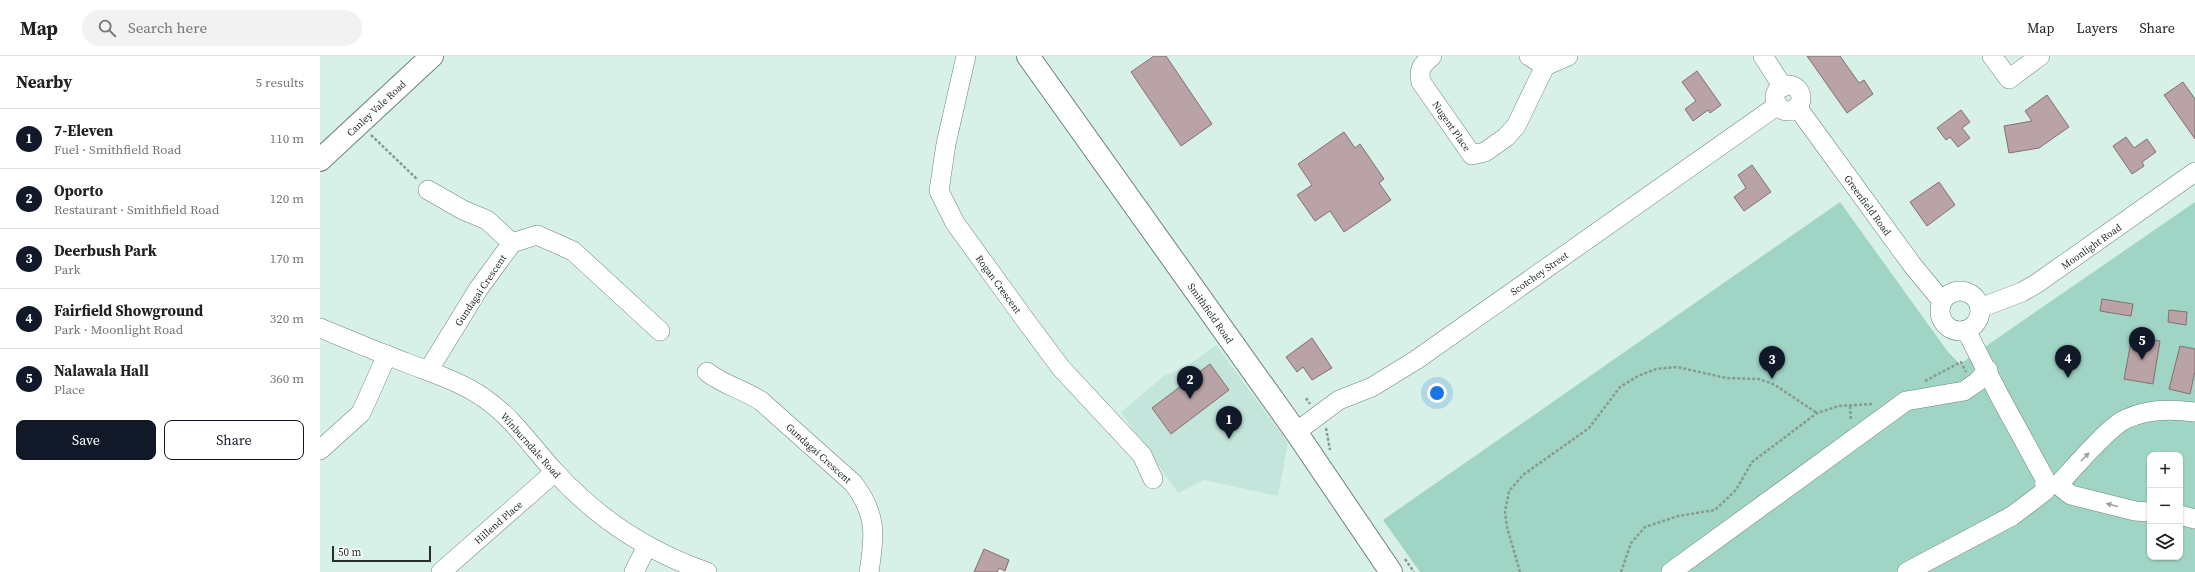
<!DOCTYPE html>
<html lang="en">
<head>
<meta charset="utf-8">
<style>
	:root { --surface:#fff; --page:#f2f2f2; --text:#202124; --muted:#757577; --line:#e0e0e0; --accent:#111827 }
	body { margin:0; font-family:"Source Serif 4",serif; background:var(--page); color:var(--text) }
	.controls { position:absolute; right:12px; bottom:12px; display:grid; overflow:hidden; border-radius:8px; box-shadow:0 1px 3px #0004 }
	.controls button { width:36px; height:36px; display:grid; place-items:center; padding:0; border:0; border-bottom:1px solid var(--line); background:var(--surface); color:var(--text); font:20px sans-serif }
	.scale { position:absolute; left:12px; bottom:10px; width:99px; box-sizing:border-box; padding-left:4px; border:2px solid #262f2c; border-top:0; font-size:11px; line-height:14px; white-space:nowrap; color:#262f2c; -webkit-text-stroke:3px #fff; paint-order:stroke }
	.you { position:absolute; left:1117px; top:337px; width:14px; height:14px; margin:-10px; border:3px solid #fff; border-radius:50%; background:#1a73e8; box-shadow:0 0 0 6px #1a73e833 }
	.badge { display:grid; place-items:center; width:26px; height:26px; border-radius:50%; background:var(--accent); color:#fff; font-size:13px; font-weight:700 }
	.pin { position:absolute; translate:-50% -33px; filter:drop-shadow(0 1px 2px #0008) }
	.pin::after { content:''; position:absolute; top:21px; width:14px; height:12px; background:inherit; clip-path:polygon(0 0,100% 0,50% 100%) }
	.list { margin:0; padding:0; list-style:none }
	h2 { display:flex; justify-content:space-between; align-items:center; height:52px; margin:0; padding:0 16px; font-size:17px }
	h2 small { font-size:13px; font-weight:400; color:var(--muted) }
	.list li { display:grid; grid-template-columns:26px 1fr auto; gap:12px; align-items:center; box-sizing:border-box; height:60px; padding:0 16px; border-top:1px solid var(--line) }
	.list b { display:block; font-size:15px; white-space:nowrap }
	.list p { margin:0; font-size:13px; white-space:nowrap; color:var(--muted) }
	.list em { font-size:13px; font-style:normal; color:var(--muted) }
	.actions { display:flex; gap:8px; padding:12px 16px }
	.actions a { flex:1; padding:9px 0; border:1px solid var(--accent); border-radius:8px; text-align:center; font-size:14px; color:var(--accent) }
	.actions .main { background:var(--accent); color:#fff }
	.icon { flex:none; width:22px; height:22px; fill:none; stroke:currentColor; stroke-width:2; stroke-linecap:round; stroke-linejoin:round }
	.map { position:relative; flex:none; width:1875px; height:516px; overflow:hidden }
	header { display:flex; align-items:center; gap:24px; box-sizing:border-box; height:56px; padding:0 20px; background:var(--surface); border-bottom:1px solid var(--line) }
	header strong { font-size:19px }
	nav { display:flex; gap:22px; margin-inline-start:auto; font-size:14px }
	.search { width:280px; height:36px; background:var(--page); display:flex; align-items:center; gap:10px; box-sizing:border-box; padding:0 14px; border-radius:22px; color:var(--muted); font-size:15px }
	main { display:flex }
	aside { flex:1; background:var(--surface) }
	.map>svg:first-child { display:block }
	.built { fill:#c4e5db }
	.green { fill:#a0d5c5; fill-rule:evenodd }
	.building { fill:#baa3a6; stroke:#846e71 }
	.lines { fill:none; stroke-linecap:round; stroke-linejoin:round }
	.minor-casing { stroke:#6e847d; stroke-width:20 }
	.major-casing { stroke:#6e847d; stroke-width:24 }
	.path { stroke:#879993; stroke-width:2.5; stroke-dasharray:3 2; stroke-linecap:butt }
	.minor { stroke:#fff; stroke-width:19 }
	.major { stroke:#fff; stroke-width:22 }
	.oneway { fill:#9da1a0 }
	.labels { text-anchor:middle; stroke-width:3.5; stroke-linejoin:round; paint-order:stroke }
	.street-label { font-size:10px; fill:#262f2c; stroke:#fff }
</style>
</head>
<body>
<header>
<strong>Map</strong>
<div class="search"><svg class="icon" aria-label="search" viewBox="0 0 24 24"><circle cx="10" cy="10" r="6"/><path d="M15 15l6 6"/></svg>Search here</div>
<nav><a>Map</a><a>Layers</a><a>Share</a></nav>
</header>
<main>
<aside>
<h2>Nearby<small>5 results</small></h2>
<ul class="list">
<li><span class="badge">1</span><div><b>7-Eleven</b><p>Fuel · Smithfield Road</p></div><em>110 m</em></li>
<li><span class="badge">2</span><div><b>Oporto</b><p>Restaurant · Smithfield Road</p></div><em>120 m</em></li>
<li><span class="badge">3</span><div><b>Deerbush Park</b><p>Park</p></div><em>170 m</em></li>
<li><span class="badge">4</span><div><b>Fairfield Showground</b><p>Park · Moonlight Road</p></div><em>320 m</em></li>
<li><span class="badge">5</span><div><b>Nalawala Hall</b><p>Place</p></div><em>360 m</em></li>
</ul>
<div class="actions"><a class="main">Save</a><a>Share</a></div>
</aside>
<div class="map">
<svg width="1875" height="516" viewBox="0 0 1875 516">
	<rect width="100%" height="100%" fill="#d7f0e8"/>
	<path class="built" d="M896,289L968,387L958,440L884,424L858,437L801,356L844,320L866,311Z"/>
	<path class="green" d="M1520,146L1628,296L1640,308L1875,146V516H1100L1063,464ZM1830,399H1860V501H1830Z"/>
	<g class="building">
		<path d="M834,0H846L892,68L861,90L811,16Z"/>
		<path d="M1487,0H1520L1539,27L1544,24L1553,38L1527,57Z"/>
		<path d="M1377,15L1401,49L1390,57L1388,54L1373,65L1365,53L1376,45L1362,26Z"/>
		<path d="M1863,26L1875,43V83L1844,39Z"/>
		<path d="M1727,39L1749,71L1719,92L1689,97L1684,70L1712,65L1705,55Z"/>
		<path d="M1641,54L1650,66L1642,72L1650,82L1638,91L1630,81L1626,84L1617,72Z"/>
		<path d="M1024,76L1035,92L1040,88L1064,123L1059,127L1071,144L1024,176L1010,155L995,165L977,139L992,129L978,108Z"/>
		<path d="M1806,81L1814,92L1827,83L1836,96L1822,106L1824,110L1812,118L1793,90Z"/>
		<path d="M1432,109L1451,136L1424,155L1414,141L1426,132L1418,119Z"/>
		<path d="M1619,126L1635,149L1607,170L1590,146Z"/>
		<path d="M1782,243L1813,248L1811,260L1780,255Z"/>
		<path d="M1849,254L1867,256L1866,269L1848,266Z"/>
		<path d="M1812,280L1840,285L1833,328L1804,323Z"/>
		<path d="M992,282L1012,312L992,324L983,311L977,316L966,301Z"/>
		<path d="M1860,290L1875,293V315L1870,338L1849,333Z"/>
		<path d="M890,308L909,334L851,378L832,352Z"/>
		<path d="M664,493L689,504L685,515L679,512L677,516H654Z"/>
	</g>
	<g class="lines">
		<defs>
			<g id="minor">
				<path d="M646,0L626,88L619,135L635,167L706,265L741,312L822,399L833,423"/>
				<path d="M1112,0C1102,9 1098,13 1101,26L1152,99L1165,96L1186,81L1196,70L1225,10"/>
				<path d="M1209,0L1225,10L1248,0"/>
				<path d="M1443,0L1463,31"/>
				<path d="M1672,0L1689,23L1720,0"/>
				<circle cx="1468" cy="42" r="13"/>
				<path d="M1477,51L1593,210L1622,245"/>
				<path d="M108,134L143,154L167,164L192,187"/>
				<circle cx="1640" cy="255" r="20"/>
				<path d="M1660,252L1702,236L1716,228L1875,116"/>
				<path d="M0,272C29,284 58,296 87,307C112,317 142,326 164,342C192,361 212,391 235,416C277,462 329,496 387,516"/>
				<path d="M108,315L159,232L192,187L217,179L253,195L340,275"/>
				<path d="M387,316C405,330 423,333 441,345L533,427C557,458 555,479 549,516"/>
				<path d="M976,376L1019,344L1052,331L1096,304L1458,49"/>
				<path d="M0,394L41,357L67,299"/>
				<path d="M1725,428L1738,429L1751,439L1815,455L1830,456"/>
				<path d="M1738,429C1753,413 1788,371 1806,363C1826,353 1853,353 1875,356"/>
				<path d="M1860,459L1875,463"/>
				<path d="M121,516L235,416"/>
				<path d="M314,516L327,490"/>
				<path d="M1351,516L1586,345L1644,335L1657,326L1668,314"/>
				<path d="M1587,516L1692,460L1725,435V423L1679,339L1646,274"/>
			</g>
			<g id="major">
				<path d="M708,0L976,376L1071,516"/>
				<path d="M0,104L112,0"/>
			</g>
		</defs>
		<use href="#minor" class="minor-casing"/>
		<use href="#major" class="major-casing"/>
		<g class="path">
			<path d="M51,79L98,124"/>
			<path d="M1605,325L1641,306L1646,316"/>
			<path d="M986,342L990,348"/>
			<path d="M1530,350L1531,365"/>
			<path d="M1006,372L1010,394"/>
			<path d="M1085,503L1094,516"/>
			<path d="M1200,516L1187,471L1185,456L1189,435L1203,419L1269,372L1300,331L1318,320L1336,313L1357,311L1406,322L1439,323L1455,329L1497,357"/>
			<path d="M1301,516L1311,487L1325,471L1358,460L1395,454L1416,434L1432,406L1497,357L1519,350L1554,348"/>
		</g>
		<use href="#minor" class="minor"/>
		<use href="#major" class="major"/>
	</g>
	<defs><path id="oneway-solid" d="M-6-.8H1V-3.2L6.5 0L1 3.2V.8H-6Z"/></defs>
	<g class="oneway">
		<use href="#oneway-solid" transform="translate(1765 401) rotate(-46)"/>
		<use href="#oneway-solid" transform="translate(1792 449) rotate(-165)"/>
	</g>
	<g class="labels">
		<g class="street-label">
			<text transform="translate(56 52) rotate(-43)" y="4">Canley Vale Road</text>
			<text transform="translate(1132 70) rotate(55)" y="4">Nugent Place</text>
			<text transform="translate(1548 149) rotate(54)" y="4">Greenfield Road</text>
			<text transform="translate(1771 190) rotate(-35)" y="4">Moonlight Road</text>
			<text transform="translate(1219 217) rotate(-35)" y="4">Scotchey Street</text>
			<text transform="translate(679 228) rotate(54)" y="4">Rogan Crescent</text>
			<text transform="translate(160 234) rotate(-56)" y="4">Gundagai Crescent</text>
			<text transform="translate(891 257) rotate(55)" y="4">Smithfield Road</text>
			<text transform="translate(211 389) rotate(48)" y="4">Winburndale Road</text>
			<text transform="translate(499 397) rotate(42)" y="4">Gundagai Crescent</text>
			<text transform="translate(178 466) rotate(-41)" y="4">Hillend Place</text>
		</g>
	</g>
</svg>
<div class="controls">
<button>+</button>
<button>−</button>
<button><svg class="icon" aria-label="layers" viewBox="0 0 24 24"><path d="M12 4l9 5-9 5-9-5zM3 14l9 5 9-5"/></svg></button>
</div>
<div class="scale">50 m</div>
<div class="you"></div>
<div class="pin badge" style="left:909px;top:383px">1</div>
<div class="pin badge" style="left:870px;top:343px">2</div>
<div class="pin badge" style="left:1452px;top:323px">3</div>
<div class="pin badge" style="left:1748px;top:322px">4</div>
<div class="pin badge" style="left:1822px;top:304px">5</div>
</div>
</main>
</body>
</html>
